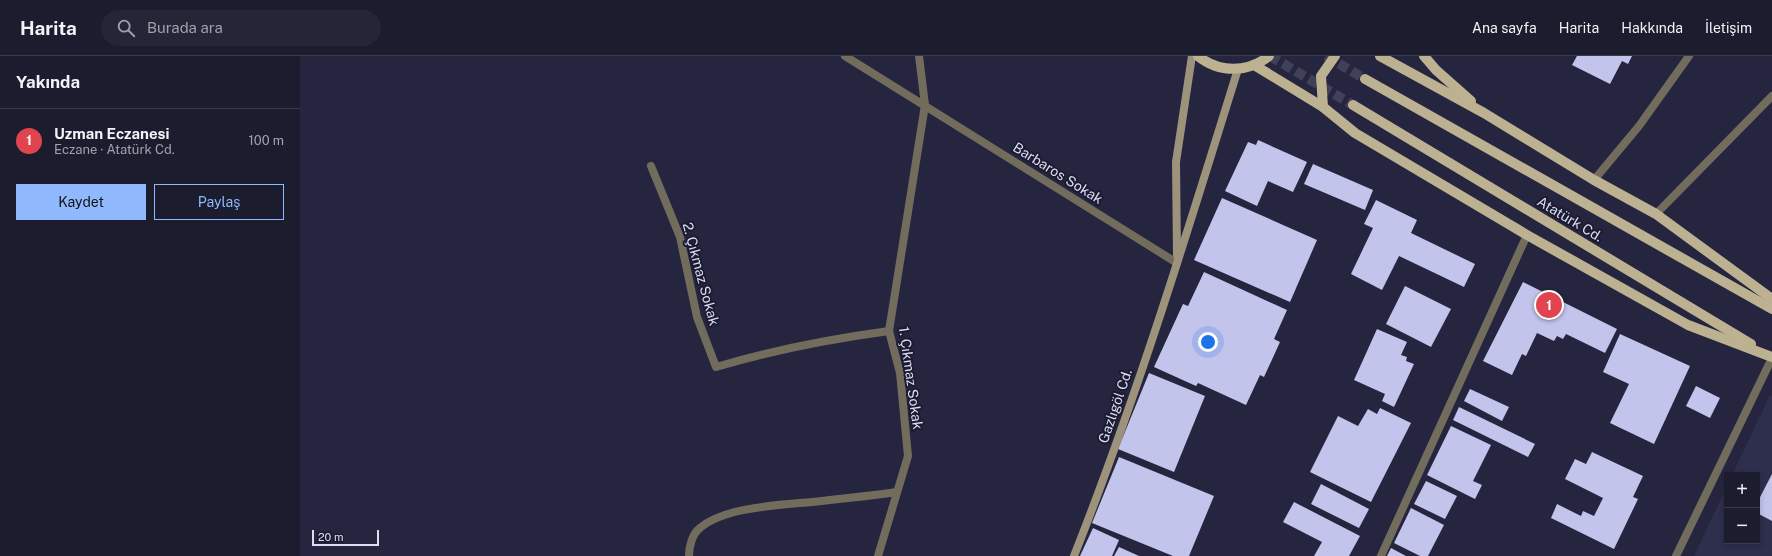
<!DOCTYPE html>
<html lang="tr">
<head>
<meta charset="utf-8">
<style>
	:root { --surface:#1c1c2f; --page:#252537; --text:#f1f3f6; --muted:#a0a1aa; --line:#3a3a4b; --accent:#8fb8fd }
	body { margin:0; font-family:"Public Sans",sans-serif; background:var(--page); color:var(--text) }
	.controls { position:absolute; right:12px; bottom:12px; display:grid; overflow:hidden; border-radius:0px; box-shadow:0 2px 6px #0003 }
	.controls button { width:36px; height:36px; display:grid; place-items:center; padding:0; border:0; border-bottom:1px solid var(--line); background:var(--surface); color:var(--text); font:20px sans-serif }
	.scale { position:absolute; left:12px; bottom:10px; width:67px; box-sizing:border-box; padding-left:4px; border:2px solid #dcddee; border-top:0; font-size:11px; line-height:14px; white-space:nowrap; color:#dcddee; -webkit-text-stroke:3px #1c1b34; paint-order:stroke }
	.you { position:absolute; left:908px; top:286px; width:14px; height:14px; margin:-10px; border:3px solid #fff; border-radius:50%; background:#1a73e8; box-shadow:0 0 0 6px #1a73e833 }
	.badge { display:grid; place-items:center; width:26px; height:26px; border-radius:50%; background:var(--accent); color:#fff; font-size:13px; font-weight:700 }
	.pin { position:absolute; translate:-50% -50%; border:2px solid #fff; box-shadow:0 1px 4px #0006 }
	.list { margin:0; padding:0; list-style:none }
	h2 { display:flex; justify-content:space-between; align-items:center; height:52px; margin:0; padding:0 16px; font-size:17px }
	h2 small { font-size:13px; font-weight:400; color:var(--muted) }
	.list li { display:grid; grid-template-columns:26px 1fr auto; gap:12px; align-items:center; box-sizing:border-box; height:64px; padding:0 16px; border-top:1px solid var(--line) }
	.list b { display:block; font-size:15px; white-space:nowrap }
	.list p { margin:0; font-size:13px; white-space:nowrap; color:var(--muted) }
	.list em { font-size:13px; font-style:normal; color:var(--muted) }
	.actions { display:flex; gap:8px; padding:12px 16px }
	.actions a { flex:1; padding:9px 0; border:1px solid var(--accent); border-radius:0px; text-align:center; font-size:14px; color:var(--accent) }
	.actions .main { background:var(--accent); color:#111 }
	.icon { flex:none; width:22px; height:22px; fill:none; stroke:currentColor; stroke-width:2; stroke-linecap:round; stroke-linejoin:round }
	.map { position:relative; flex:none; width:1472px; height:500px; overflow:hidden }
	header { display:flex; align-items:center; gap:24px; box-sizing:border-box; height:56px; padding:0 20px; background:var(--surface); border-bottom:1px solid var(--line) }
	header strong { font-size:19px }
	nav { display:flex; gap:22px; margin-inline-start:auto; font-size:14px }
	.search { width:280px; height:36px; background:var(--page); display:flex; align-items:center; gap:10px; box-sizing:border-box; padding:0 14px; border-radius:22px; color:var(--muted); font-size:15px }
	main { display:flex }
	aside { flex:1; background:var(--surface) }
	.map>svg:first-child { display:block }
	.built { fill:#2e2e4d }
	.building { fill:#c3c4ec }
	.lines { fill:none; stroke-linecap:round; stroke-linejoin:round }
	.primary-tunnel { stroke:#404159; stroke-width:10; stroke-dasharray:10 5; stroke-linecap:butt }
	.street { stroke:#726c5d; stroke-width:8 }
	.secondary { stroke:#9c937a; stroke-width:8 }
	.primary { stroke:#bcb190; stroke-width:10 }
	.labels { text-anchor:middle; stroke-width:4; stroke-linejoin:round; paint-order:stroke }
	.street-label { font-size:14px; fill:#dcddee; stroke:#1c1b34 }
</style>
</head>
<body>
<header>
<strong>Harita</strong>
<div class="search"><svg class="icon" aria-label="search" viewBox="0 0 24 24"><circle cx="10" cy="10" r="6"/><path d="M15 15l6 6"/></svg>Burada ara</div>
<nav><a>Ana sayfa</a><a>Harita</a><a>Hakkında</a><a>İletişim</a></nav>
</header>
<main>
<aside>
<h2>Yakında<small></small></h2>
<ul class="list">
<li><span class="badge" style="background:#e0444e">1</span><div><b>Uzman Eczanesi</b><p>Eczane · Atatürk Cd.</p></div><em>100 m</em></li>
</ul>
<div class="actions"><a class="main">Kaydet</a><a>Paylaş</a></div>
</aside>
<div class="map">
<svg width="1472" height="500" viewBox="0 0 1472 500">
	<rect width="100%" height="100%" fill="#25253f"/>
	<path class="built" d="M1470,339L1472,340V500H1394L1427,430V485H1457V419H1432Z"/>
	<g class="building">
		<path d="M1277,0H1332L1328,8L1322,5L1310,28L1272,9Z"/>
		<path d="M958,84L1007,106L993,136L968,125L957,150L925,135L948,86L956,89Z"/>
		<path d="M1013,108L1073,134L1065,154L1004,128Z"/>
		<path d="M922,142L1017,184L990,246L894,204Z"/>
		<path d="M1076,144L1117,164L1111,177L1175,208L1164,231L1099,200L1082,234L1051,218L1073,172L1064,168Z"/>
		<path d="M904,216L987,254L974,283L980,286L964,321L960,319L946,349L898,327L896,330L854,311L883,248L888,250Z"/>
		<path d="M1223,226L1317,273L1305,297L1266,278L1263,283L1257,280L1254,285L1237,277L1226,300L1222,298L1212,319L1183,305Z"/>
		<path d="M1105,230L1151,253L1131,291L1086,268Z"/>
		<path d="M1077,273L1107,286L1101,299L1107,301L1106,305L1114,308L1094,351L1082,345L1085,338L1054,324Z"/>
		<path d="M1320,278L1390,310L1354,388L1310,367L1329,328L1303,316Z"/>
		<path d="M849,317L905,340L874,416L818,393Z"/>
		<path d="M1396,330L1420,342L1410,362L1386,350Z"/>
		<path d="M1170,333L1209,351L1202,365L1164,345Z"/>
		<path d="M1159,351L1235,388L1228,401L1153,364Z"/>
		<path d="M1080,352L1111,367L1071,446L1010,416L1038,360L1058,370L1068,353L1077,358Z"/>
		<path d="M1151,370L1191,389L1173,425L1182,429L1175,443L1127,419Z"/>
		<path d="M1292,396L1343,420L1333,441L1338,443L1314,493L1251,462L1257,448L1281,460L1283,455L1294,460L1303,442L1265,423L1275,403L1286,408Z"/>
		<path d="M819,401L914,440L889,500H873L792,467Z"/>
		<path d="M1472,418V465L1457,457V447Z"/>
		<path d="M1126,425L1157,440L1145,463L1114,448Z"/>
		<path d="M1021,428L1069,453L1059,472L1011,448Z"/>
		<path d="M994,446L1060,480L1049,500H1014L1022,486L983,466Z"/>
		<path d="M1111,452L1144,469L1128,500H1120L1094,487Z"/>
		<path d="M793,472L819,484L812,500H780Z"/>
		<path d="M819,491L839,500H814Z"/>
		<path d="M1091,492L1106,500H1087Z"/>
	</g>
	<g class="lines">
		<g class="primary-tunnel">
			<path d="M970,0L1053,49"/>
			<path d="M1026,0L1065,23"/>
		</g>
		<g class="street">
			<path d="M545,0L877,207"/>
			<path d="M351,110L380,181L397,261L416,311C473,294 530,283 589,275"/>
			<path d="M1294,124L1339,70L1389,0"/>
			<path d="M1356,158L1472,40"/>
			<path d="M389,500C389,491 392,478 400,472C424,451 480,449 512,446C540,443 569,440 597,436"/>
			<path d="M578,500L608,400L600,317L589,275L625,49L619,0"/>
			<path d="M1081,500L1227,179"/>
			<path d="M1376,500L1472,302"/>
		</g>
		<g class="secondary">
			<path d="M877,199L876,106L892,0"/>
			<path d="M774,500C837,341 887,177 938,13"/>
		</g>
		<g class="primary">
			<path d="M898,0C919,17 948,17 969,0"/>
			<path d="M1080,0L1184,57L1294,124L1356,158L1472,243"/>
			<path d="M1124,0L1136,14L1171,45"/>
			<path d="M954,9L1023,51L1055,77L1227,179L1388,269L1472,301"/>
			<path d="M1065,23L1472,253"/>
			<path d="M1053,49L1451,288"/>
			<path d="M1023,51L1021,20L1035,0"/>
		</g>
	</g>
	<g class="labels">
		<g class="street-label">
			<text transform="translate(758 117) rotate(32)" y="5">Barbaros Sokak</text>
			<text transform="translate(1270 163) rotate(31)" y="5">Atatürk Cd.</text>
			<text transform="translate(401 218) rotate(75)" y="5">2. Çıkmaz Sokak</text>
			<text transform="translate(611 322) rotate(82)" y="5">1. Çıkmaz Sokak</text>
			<text transform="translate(815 350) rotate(-71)" y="5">Gazlıgöl Cd.</text>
		</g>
	</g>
</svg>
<div class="controls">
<button>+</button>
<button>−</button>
</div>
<div class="scale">20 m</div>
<div class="you"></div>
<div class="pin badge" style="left:1249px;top:249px;background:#e0444e">1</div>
</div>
</main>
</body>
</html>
